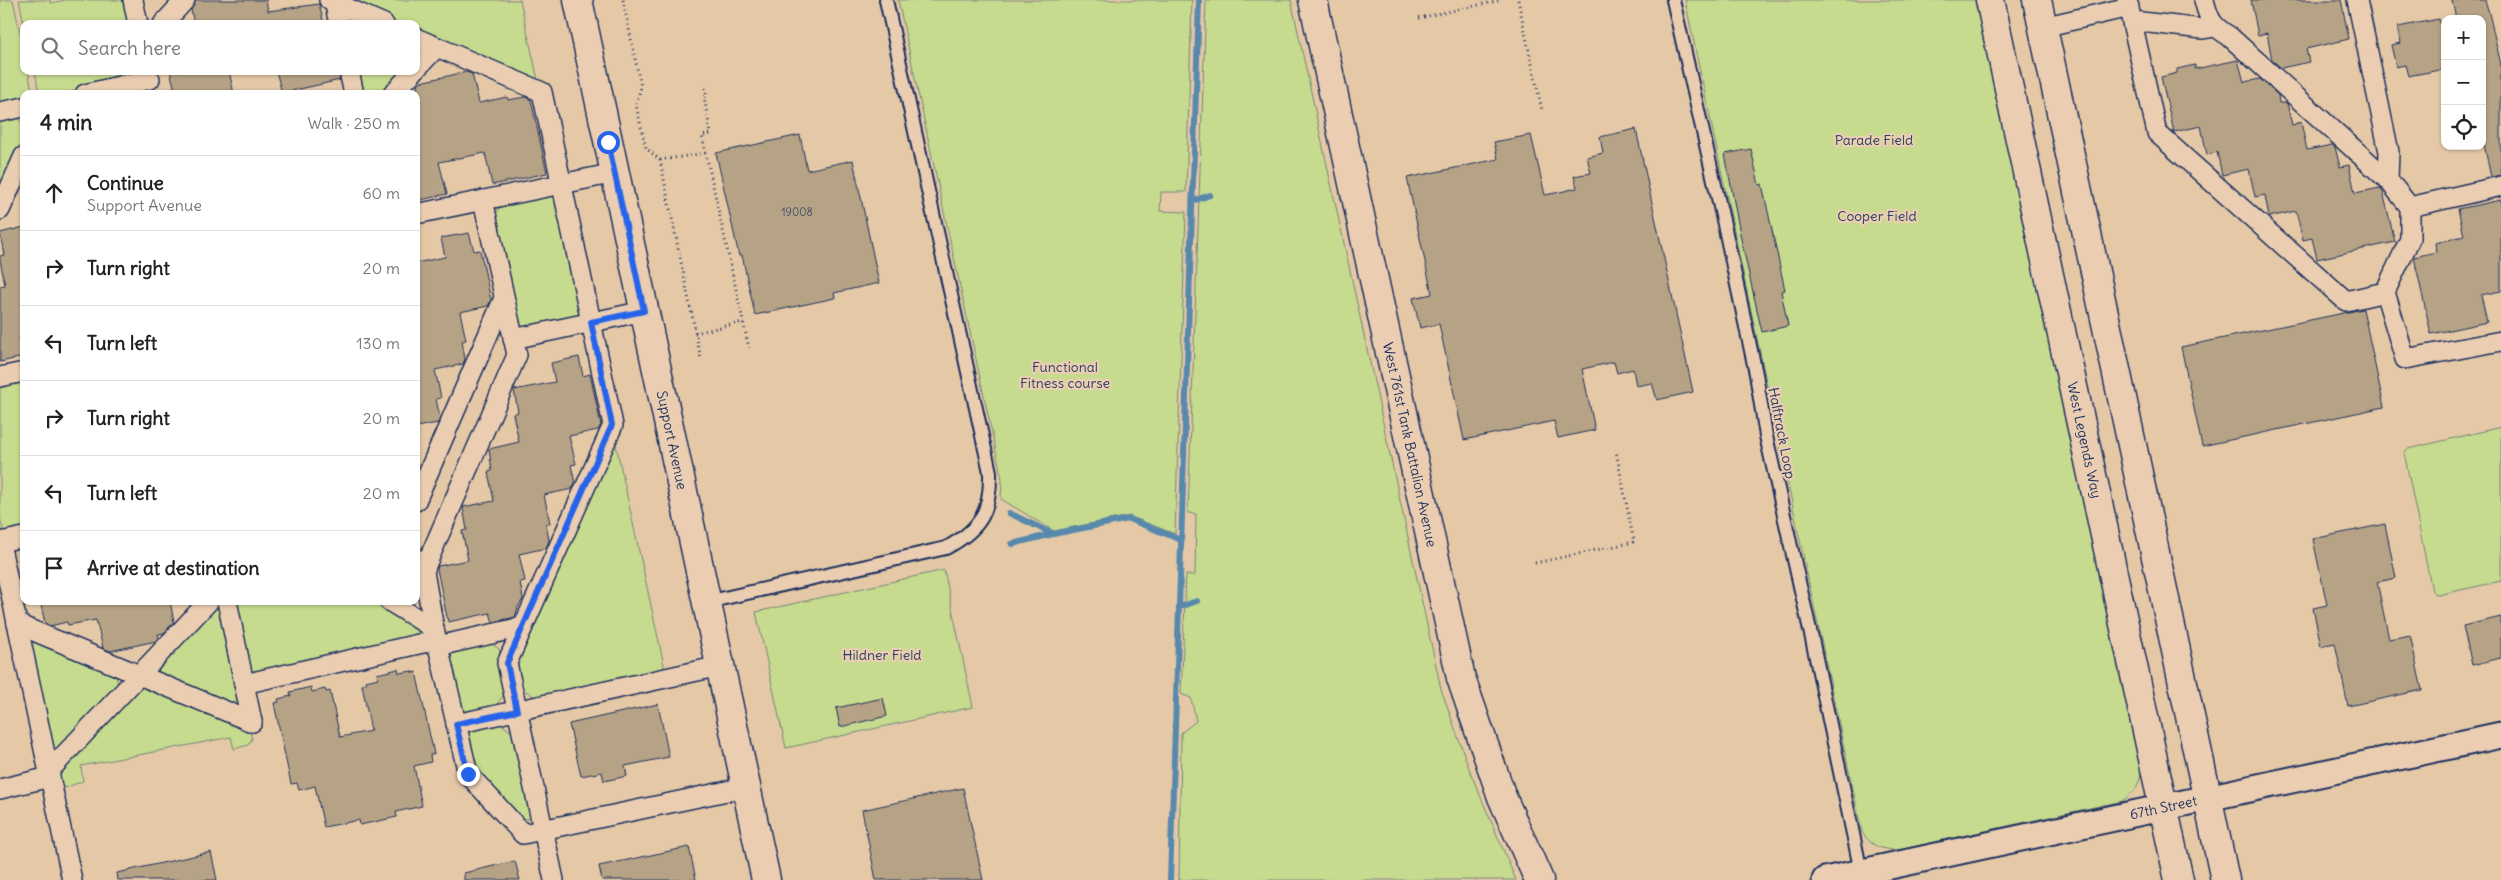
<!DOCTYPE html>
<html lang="en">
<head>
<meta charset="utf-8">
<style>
	:root { --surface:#fff; --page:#f2f2f2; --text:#222; --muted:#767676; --line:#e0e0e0 }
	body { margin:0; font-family:Delius,sans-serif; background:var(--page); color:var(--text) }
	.controls { position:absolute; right:15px; top:15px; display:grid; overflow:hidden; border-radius:10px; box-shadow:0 1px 4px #0004 }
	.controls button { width:45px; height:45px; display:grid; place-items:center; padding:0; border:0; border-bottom:1px solid var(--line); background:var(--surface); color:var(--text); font:25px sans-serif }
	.stop { position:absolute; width:15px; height:15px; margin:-11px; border:4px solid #2563eb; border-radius:50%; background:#fff }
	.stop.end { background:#2563eb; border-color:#fff; box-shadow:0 1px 5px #0008 }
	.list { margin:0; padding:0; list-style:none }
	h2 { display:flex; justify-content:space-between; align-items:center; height:65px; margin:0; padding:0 20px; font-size:21px }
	h2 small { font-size:16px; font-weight:400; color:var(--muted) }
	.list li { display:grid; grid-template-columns:32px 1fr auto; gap:15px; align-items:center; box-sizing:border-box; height:75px; padding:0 20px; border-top:1px solid var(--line) }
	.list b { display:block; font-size:19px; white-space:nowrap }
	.list p { margin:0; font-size:16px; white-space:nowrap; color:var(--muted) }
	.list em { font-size:16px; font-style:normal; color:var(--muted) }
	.icon { flex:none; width:28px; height:28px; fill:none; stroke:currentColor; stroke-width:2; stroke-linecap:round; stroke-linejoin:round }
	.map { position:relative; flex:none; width:2501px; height:880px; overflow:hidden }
	.search { position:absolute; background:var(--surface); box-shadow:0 1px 4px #0004; left:20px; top:20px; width:400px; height:55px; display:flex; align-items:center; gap:12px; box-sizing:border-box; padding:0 18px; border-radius:10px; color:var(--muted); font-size:19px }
	.panel { position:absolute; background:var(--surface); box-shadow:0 1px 4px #0004; left:20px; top:90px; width:400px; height:515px; border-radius:10px }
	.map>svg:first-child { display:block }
	.green { fill:#c7db8f; stroke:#718576 }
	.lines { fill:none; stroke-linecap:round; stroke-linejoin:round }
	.stream { stroke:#5889ad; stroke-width:6 }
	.building { fill:#b6a385; stroke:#1b2f5e }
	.service-casing { stroke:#1b2f5e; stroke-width:16 }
	.pedestrian-casing { stroke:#1b2f5e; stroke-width:22 }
	.minor-casing { stroke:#1b2f5e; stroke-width:29 }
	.tertiary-casing { stroke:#1b2f5e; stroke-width:31 }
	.path { stroke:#1b2f5e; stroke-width:3; stroke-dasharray:1 4; stroke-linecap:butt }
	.service { stroke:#ebceb2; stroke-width:12 }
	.pedestrian { stroke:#ebceb2; stroke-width:19 }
	.minor { stroke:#ebceb2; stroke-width:25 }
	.tertiary { stroke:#ebceb2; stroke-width:28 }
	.route { stroke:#2563eb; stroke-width:6 }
	.labels { text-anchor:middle; stroke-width:4.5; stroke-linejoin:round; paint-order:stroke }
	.number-label { font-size:11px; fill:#424c68 }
	.park-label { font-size:14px; fill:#2c4063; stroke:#ebceb2 }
	.street-label { font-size:14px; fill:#1b2f5e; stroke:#ebceb2 }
</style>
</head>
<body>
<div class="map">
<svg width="2501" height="880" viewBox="0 0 2501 880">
	<rect width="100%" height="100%" fill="#e5c9a7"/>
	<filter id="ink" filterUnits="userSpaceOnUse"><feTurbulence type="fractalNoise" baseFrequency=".02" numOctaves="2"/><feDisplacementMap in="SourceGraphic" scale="10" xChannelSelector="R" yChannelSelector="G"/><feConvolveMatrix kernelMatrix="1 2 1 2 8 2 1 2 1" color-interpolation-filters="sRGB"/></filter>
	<g filter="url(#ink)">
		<g class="green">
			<path d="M0,0H13L24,51V71H28L33,94H24V102L0,107Z"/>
			<path d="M19,0H50L51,3L65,0H125L130,24H24Z"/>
			<path d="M346,0H520L538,80L416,32V24H396Z"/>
			<path d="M898,0H1192L1186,192H1161L1160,211L1186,212L1175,534L1129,516L1054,531L1001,499L1002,479Z"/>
			<path d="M1206,0H1291L1441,689L1471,774L1516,880H1179L1181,733L1196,721L1191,698L1181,694L1186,575H1195L1196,514L1188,513Z"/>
			<path d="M1685,0H1977L2142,766C2141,782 2136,792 2122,801L1898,850C1881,850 1871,846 1862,832Z"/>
			<path d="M35,71H127L120,81L60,94H39Z"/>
			<path d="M356,71H406L386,94H361Z"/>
			<path d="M15,115L24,125V143L0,198V118Z"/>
			<path d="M554,195L559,202L580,315L577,318L523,328L518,323L493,219L501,205Z"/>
			<path d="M24,378V531L4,535L0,517V383Z"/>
			<path d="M2501,427V581L2438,595L2432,591L2404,452L2408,449Z"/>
			<path d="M614,436L665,670L540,700L518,686L513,665Z"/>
			<path d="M944,570L973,707L786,748L756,612Z"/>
			<path d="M233,601H376L424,630V638L259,676L247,669Z"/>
			<path d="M214,605L226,615L244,704L235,711L158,677V665Z"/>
			<path d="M40,639L114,671L119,686L64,750L52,754L29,644Z"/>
			<path d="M488,641L499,649L508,688L493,710L463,717L450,659L456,648Z"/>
			<path d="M151,684L249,728L252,739L248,745L234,749L231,737L81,766L83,781L57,791L54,775L134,688Z"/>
			<path d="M495,720L518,736L532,818L518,820L474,772L464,727Z"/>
		</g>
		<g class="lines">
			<g class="stream">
				<path d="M1193,201L1210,195"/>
				<path d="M1009,513L1053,534L1129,519L1181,540"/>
				<path d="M1012,544L1053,534"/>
				<path d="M1179,607L1197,601"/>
				<path d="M1170,880L1199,0"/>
			</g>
		</g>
		<g class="building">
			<path d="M196,0H266L268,11L319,4L324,24H194L191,10Z"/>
			<path d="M2251,0H2341L2349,39L2306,49L2309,62L2281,68L2272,60L2267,33L2258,35Z"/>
			<path d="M2452,0H2485L2489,13L2501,65V175L2491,177L2482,135V19H2456Z"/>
			<path d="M2439,19L2445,48V69L2408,76L2405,65L2396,67L2391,45L2401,43L2398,27Z"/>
			<path d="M2238,60L2244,82L2260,79L2278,95L2279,103H2287L2292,125L2301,122L2307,150L2332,145L2335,147L2340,167L2349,165L2355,193L2380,188L2383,192L2395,242L2317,259L2312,238L2303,240L2296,211L2269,217L2265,195L2255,197L2249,169L2222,175L2217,152L2207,155L2201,126L2174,132L2161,77L2177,73V69L2195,65V69Z"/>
			<path d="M170,71H229L234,94H176Z"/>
			<path d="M276,71H338L340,80L282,93Z"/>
			<path d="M466,72L472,74L479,103L507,97L508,100L525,97L531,100L547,173L492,185L485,153L439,162L447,194L416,201L417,85L420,82Z"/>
			<path d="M1636,129L1693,392L1657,400L1652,383L1636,386L1633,369L1617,373L1614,362L1582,369L1595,430L1558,438L1554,421L1464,440L1439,324L1420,328L1413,298L1432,294L1407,178L1498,159L1494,142L1531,135L1545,195L1560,192L1577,188L1574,176L1591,173L1587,157L1603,153L1600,137Z"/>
			<path d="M800,135L807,170L853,160L879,283L834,293L835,298L755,315L742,255L739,256L716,153Z"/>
			<path d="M1751,149L1759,185L1762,184L1785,290L1781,291L1788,326L1762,332L1741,239L1725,154Z"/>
			<path d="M2501,200V291L2481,295L2487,322L2431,334L2414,257L2436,252L2435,243L2464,236L2458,209Z"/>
			<path d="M24,227V338L19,339L23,357L0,362V286L5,285L0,260V256L4,255L0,233Z"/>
			<path d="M469,233L474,251L480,250L491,300L488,306L460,312L466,340L462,341L465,359L463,364L435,370L441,398L436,399L440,418L438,423L416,427V263L445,257L441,238Z"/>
			<path d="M2363,309L2384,407L2202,446L2181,347Z"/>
			<path d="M579,357L583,376L590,374L601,425L598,430L569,436L576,464L571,465L575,483L572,489L544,495L550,523L546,524L549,540L546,548L519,554L525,581L520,582L523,599L518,607L515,617L493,622L490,613L448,622L437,569L438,566L468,560L462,531L467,530L463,507L494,501L488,472L492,471L489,449L519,442L513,414L518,412L514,390L555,382L551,363Z"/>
			<path d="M2385,524L2396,578L2377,582L2389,639L2410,635L2422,690L2348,706L2335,643L2321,646L2313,608L2327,605L2313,539Z"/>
			<path d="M40,601H170L174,622L164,633L158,634L159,638L156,641L110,651L103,648L96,620L68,625L67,622L50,626L45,623Z"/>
			<path d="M2501,617V658L2472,665L2463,626Z"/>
			<path d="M398,669L399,673L412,671V673L416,672L434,754L430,755L431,762L414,766L422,806L396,812L397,817L360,825L359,820L324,827L315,786L299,790L297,783L291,784L274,703L279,702L278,699L291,696L290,692L311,687L312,692L325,689L326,692L330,691L340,737L371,731L362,685L366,684V681L378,678L377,674Z"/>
			<path d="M883,698L887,716L840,727L836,708Z"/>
			<path d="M658,704L669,757L625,766L627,776L604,781L602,772L581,776L569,724Z"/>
			<path d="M963,788L983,880H876L862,810Z"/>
			<path d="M689,847L696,880H602L599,866Z"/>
			<path d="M211,852L217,880H118L117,873Z"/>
			<path d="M515,861L520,880H464V873Z"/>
		</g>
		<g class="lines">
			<defs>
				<g id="service">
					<path d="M1673,0L1725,229L1756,374L1766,436L1812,639L1861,872"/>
					<path d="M707,602L946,548C981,529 991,511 990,472L886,0"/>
				</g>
				<g id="pedestrian">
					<path d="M133,0L138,24"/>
					<path d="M329,0L384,24"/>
					<path d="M334,0L339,24"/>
					<path d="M2127,0L2157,133L2346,301L2385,292L2410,239V207"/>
					<path d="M2204,0C2209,20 2212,26 2229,36L2388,180L2410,207L2501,186"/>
					<path d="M2357,0L2389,152L2388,180"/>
					<path d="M2132,21L2203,29L2215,27"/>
					<path d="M163,24L185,0"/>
					<path d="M2043,27L2129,7"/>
					<path d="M416,38L542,92L613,425L507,663L554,880"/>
					<path d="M416,69L437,47"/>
					<path d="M349,71L354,94"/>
					<path d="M85,94L150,79"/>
					<path d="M393,94L414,71"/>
					<path d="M0,112L24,107"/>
					<path d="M0,210L24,156"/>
					<path d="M416,214L615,173"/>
					<path d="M2385,292L2405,359L2501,341"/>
					<path d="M513,339L644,311"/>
					<path d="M0,377L24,372"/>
					<path d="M416,501L504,298"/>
					<path d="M0,542L24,537"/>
					<path d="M0,543L72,880"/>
					<path d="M417,559L427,563L424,572L434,629"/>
					<path d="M427,563L517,355L483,200"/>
					<path d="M227,601L252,722"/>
					<path d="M389,601L434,629L468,774L523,834L746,787"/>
					<path d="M17,624L252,722"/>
					<path d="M438,646L523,627"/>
					<path d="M244,684L436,640"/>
					<path d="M456,724L720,666"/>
					<path d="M49,771L209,601"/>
					<path d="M0,789L50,777"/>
				</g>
				<g id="minor">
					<path id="s1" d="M1825,880L2501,735"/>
				</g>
				<g id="tertiary">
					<path id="s2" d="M578,0L766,880"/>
					<path id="s3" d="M1313,0L1461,678L1502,797L1539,880"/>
					<path id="s4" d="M1990,0L2179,880"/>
					<path d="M2037,0L2225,880"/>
				</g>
			</defs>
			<use href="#service" class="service-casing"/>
			<use href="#pedestrian" class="pedestrian-casing"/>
			<use href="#minor" class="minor-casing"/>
			<use href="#tertiary" class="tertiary-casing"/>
			<g class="path">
				<path d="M623,0L641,87L636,105L646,148L660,160L701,359"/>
				<path d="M1518,0L1542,110"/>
				<path d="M1419,18L1502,0"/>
				<path d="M705,88L707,96L704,97L711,134L702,136L749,348"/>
				<path d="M660,160L706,153"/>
				<path d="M695,333L743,322"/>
				<path d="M1535,563L1634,542L1616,451"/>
			</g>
			<use href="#service" class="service"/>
			<use href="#pedestrian" class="pedestrian"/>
			<use href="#minor" class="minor"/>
			<use href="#tertiary" class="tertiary"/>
		</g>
	</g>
	<g class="lines" filter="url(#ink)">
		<path class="route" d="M468,774L456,724L517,711L507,663L612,425L591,322L644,311L608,142"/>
	</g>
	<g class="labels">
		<g class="number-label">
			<text x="797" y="216">19008</text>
		</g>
		<g class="park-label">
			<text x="1874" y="145">Parade Field</text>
			<text x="1877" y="221">Cooper Field</text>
			<text x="1065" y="372">Functional<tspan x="1065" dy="16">Fitness course</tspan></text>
			<text x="882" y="660">Hildner Field</text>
		</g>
		<g class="street-label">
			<text transform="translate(1782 433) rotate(79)" y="5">Halftrack Loop</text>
			<text dy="5" stroke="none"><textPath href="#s2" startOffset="450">Support Avenue</textPath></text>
			<text dy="5" stroke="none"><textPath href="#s4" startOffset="450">West Legends Way</textPath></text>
			<text dy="5" stroke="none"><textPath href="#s3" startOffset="455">West 761st Tank Battalion Avenue</textPath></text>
			<text dy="5" stroke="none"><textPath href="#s1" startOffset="346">67th Street</textPath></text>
		</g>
	</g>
</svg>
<div class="controls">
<button>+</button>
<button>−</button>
<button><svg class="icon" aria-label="locate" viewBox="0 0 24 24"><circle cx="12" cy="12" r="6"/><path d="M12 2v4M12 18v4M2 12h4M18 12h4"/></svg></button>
</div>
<div class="stop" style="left:608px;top:142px"></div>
<div class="stop end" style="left:468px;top:774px"></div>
<div class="search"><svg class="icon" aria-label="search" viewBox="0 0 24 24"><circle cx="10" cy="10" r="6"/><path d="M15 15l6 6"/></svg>Search here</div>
<section class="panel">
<h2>4 min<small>Walk · 250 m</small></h2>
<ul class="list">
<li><svg class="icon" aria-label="ahead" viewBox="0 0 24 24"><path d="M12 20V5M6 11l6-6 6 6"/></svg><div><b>Continue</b><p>Support Avenue</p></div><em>60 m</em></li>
<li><svg class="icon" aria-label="right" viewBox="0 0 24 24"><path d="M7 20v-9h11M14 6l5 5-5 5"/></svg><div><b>Turn right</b></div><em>20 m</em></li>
<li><svg class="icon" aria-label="left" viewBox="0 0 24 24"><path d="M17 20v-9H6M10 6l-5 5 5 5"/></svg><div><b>Turn left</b></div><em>130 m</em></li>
<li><svg class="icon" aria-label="right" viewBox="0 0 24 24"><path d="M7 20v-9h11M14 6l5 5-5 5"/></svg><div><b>Turn right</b></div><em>20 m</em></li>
<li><svg class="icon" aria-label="left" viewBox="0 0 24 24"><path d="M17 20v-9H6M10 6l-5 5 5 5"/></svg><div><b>Turn left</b></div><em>20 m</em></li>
<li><svg class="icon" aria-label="arrive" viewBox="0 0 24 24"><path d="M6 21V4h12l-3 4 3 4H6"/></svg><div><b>Arrive at destination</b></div></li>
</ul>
</section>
</div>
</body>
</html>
